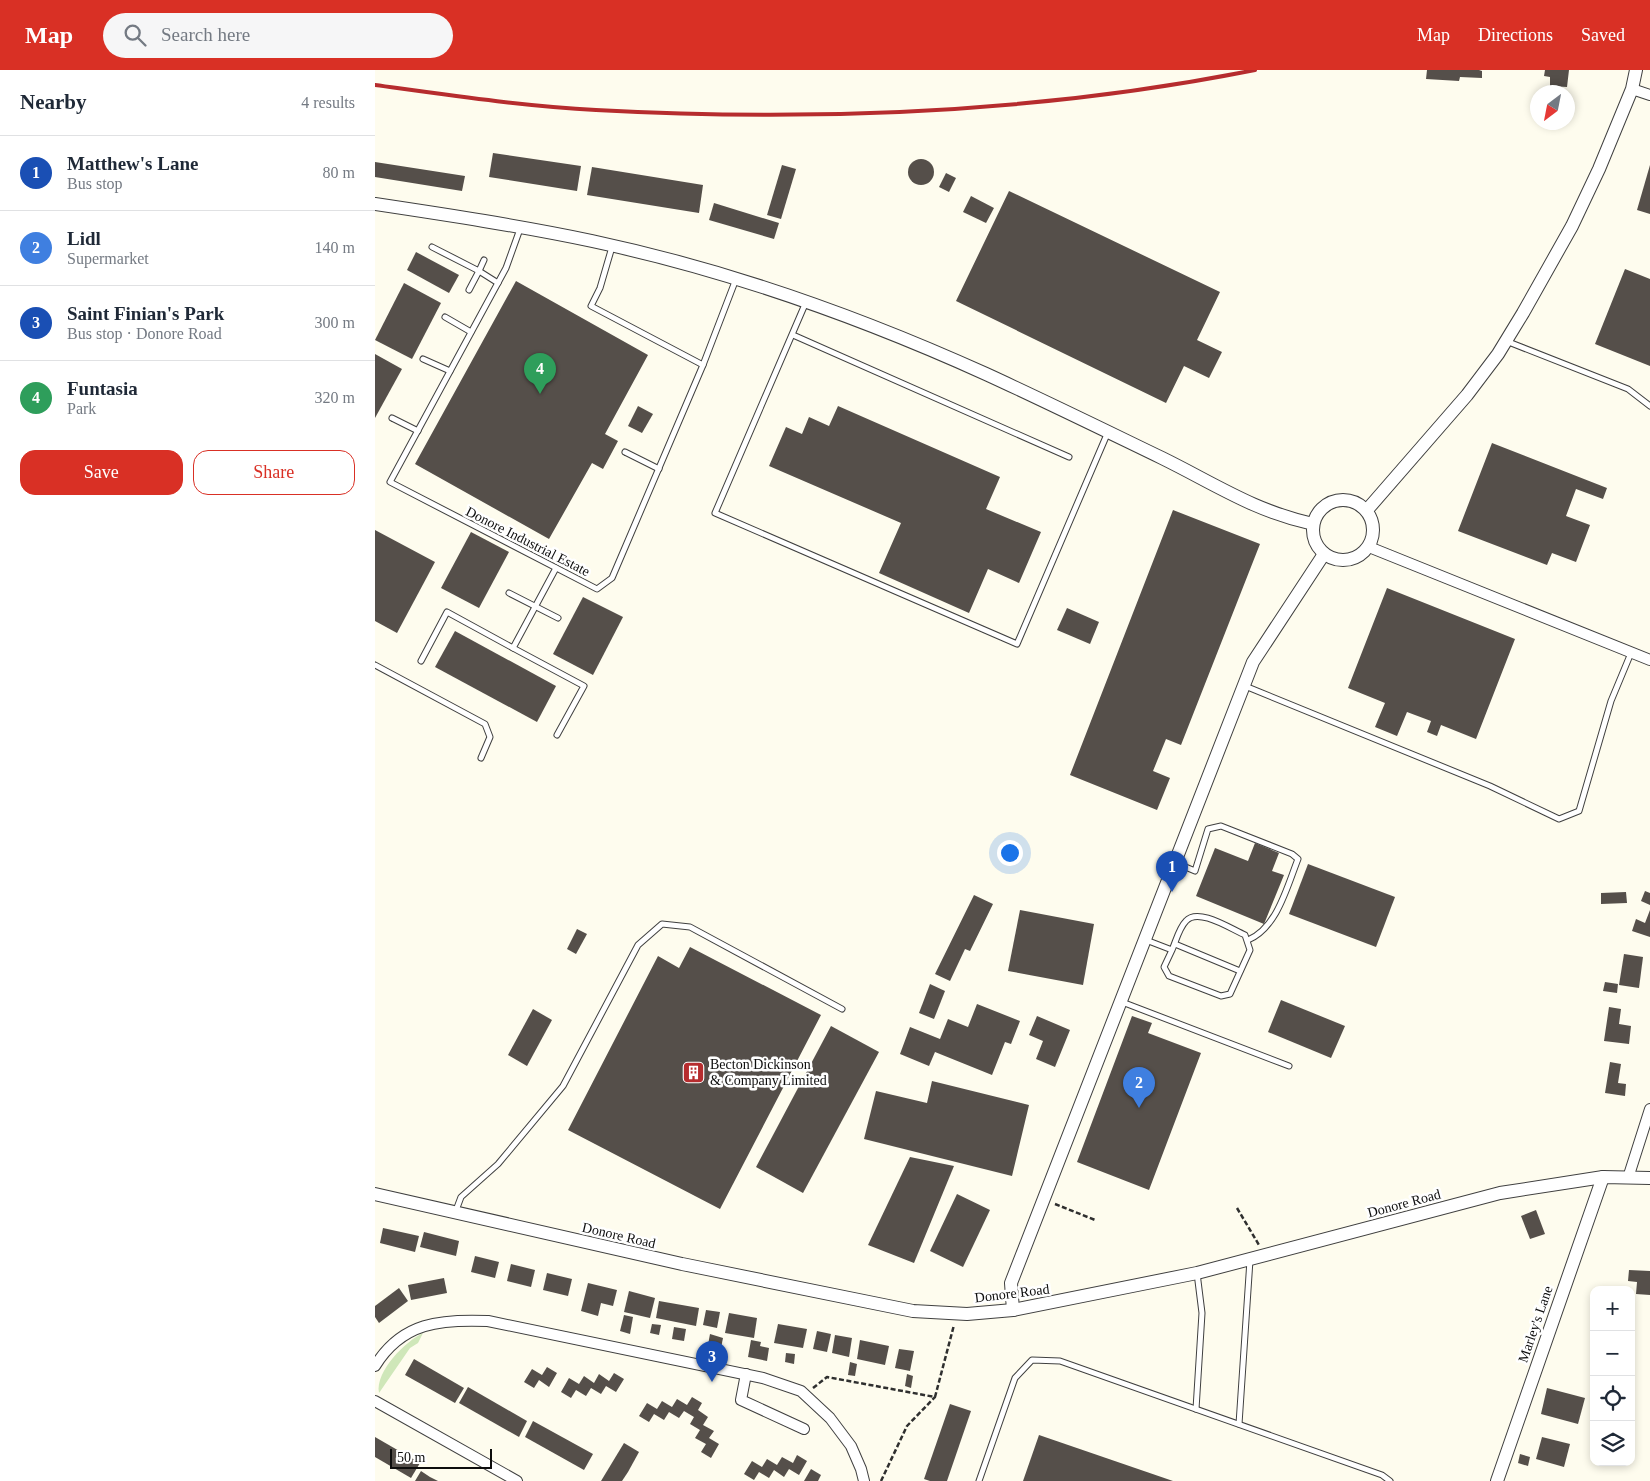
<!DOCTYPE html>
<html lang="en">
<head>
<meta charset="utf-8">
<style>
	:root { --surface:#fff; --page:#f6f6f7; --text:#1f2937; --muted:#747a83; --line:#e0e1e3; --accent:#d93025 }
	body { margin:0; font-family:Georgia,serif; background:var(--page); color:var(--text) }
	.controls { position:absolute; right:15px; bottom:15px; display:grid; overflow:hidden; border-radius:10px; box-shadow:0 2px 8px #0003 }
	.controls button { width:45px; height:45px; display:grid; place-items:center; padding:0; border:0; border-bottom:1px solid var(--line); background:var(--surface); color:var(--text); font:25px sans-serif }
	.compass { position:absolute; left:1155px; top:15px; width:45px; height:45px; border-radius:50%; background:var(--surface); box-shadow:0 2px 8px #0003; rotate:212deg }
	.scale { position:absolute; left:15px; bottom:12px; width:102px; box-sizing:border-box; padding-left:5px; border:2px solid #0d0d0d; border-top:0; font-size:14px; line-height:18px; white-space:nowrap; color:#0d0d0d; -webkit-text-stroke:4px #fff; paint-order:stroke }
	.you { position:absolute; left:634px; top:782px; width:18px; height:18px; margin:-12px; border:4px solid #fff; border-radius:50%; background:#1a73e8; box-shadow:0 0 0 8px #1a73e833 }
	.badge { display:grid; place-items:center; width:32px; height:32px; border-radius:50%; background:var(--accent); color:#fff; font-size:16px; font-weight:700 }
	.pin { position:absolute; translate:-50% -41px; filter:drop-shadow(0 1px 2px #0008) }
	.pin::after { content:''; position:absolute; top:26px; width:18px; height:15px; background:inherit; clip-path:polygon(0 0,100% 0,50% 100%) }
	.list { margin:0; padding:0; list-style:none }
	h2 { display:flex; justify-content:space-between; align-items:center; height:65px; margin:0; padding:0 20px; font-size:21px }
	h2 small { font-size:16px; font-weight:400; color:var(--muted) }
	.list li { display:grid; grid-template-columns:32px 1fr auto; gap:15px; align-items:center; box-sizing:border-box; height:75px; padding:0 20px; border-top:1px solid var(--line) }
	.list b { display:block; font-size:19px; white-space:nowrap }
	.list p { margin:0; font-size:16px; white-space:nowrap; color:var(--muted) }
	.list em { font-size:16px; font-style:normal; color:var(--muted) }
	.actions { display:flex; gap:10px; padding:15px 20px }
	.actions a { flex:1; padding:11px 0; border:1px solid var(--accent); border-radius:15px; text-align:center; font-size:18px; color:var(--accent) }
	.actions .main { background:var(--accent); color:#fff }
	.icon { flex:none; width:28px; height:28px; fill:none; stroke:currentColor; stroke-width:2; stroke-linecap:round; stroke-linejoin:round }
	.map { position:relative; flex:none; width:1275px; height:1411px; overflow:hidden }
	header { display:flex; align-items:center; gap:30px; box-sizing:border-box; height:70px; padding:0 25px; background:var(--accent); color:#fff }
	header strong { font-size:24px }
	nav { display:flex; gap:28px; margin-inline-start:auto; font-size:18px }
	.search { width:350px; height:45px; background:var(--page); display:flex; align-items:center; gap:12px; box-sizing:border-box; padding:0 18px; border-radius:28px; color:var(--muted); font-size:19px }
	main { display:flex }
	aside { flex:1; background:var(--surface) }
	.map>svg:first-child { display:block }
	.green { fill:#cfe7b9 }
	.building { fill:#554f4a }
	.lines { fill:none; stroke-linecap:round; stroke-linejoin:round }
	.service-casing { stroke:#404040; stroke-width:7 }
	.minor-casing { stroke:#404040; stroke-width:12 }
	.tertiary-casing { stroke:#404040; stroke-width:14 }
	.path { stroke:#2f2f2f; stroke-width:2.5; stroke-dasharray:5 2.5; stroke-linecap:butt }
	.service { stroke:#fff; stroke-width:5 }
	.minor { stroke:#fff; stroke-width:10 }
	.tertiary { stroke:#fff; stroke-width:12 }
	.rail { stroke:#b62c2e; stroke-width:4 }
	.labels { text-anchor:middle; stroke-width:5; stroke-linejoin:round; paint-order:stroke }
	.street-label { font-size:14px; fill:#0d0d0d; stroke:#fff }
	.poi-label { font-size:14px; fill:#0d0d0d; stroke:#fff; text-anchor:start }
</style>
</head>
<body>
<header>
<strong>Map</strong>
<div class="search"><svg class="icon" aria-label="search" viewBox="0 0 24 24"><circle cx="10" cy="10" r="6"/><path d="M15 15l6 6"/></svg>Search here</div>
<nav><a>Map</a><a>Directions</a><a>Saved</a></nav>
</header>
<main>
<aside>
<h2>Nearby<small>4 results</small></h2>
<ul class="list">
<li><span class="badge" style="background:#1a4fb4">1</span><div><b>Matthew's Lane</b><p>Bus stop</p></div><em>80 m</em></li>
<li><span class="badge" style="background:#3f7fe0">2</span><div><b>Lidl</b><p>Supermarket</p></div><em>140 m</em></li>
<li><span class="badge" style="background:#1a4fb4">3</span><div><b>Saint Finian's Park</b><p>Bus stop · Donore Road</p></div><em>300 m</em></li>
<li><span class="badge" style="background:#2e9e5b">4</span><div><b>Funtasia</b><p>Park</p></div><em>320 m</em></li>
</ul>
<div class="actions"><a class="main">Save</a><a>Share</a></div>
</aside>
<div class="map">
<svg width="1275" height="1411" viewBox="0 0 1275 1411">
	<rect width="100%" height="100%" fill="#fefcee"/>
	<path class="green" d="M48,1263L43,1273L35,1278L4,1323C0,1301 31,1271 48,1263Z"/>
	<g class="building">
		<path d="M1052,0H1104L1107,1V8L1085,7L1084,11L1051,9Z"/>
		<path d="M1170,0H1194L1192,17L1175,16V7L1169,6Z"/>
		<path d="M118,83L206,96L202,121L114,107Z"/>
		<circle cx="546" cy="102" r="13"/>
		<path d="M0,92L90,106L87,121L0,107Z"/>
		<path d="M407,95L421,99L406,149L392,145Z"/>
		<path d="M1275,95V144L1262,140Z"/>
		<path d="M217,97L328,115L324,143L212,125Z"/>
		<path d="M571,103L581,108L574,122L564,117Z"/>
		<path d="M634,121L845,222L822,270L847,282L834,308L809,296L791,333L581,231Z"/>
		<path d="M596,126L619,138L611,153L588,142Z"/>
		<path d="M339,133L404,153L399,169L334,150Z"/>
		<path d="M41,182L84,205L74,223L32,200Z"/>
		<path d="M1250,199L1275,209V296L1220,274Z"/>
		<path d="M141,211L273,285L230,364L243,371L228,399L217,393L174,469L40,394Z"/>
		<path d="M29,213L66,233L37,289L0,270Z"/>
		<path d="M0,284L27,299L0,348Z"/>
		<path d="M263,336L278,344L267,363L253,356Z"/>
		<path d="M463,336L625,407L611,439L666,462L644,513L613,499L594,543L504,503L526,453L394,396L411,357L427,364L434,347L454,356Z"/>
		<path d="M1117,373L1232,418L1228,429L1201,419L1191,446L1215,455L1201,492L1177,483L1172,495L1083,461Z"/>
		<path d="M798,440L885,474L806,675L791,669L778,701L795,708L782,740L695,705Z"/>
		<path d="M0,460L60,492L22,563L0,551Z"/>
		<path d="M96,462L134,482L104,538L66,518Z"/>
		<path d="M1012,518L1140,569L1101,669L1066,655L1062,666L1052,662L1056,651L1032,642L1022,666L1000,657L1010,633L973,618Z"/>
		<path d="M208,527L248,547L218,605L178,584Z"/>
		<path d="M692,538L724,552L715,574L682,560Z"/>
		<path d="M80,561L181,616L162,652L60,597Z"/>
		<path d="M880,773L904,783L897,801L909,805L889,854L821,826L840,778L873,791Z"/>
		<path d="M933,794L1020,827L1001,877L914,844Z"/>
		<path d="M1270,821L1275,823V835L1266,831Z"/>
		<path d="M1251,822L1252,833L1226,834V823Z"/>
		<path d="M599,825L618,834L595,881L590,879L575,911L560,904Z"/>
		<path d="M645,840L719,854L708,915L633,901Z"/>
		<path d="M1275,840V867L1257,861L1261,849L1270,853Z"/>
		<path d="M202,859L212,864L201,884L192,879Z"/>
		<path d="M315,877L446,945L345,1139L193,1060L283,886L304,898Z"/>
		<path d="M1249,884L1268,887L1264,918L1244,915Z"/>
		<path d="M1230,912L1243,914L1242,923L1228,921Z"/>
		<path d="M555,914L570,921L559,949L544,943Z"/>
		<path d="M906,930L970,956L956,988L893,962Z"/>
		<path d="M602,934L645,951L636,974L630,972L617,1005L560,982L554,996L525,984L535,957L565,969L573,949L593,957Z"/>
		<path d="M1234,937L1246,939L1244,954L1256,956L1254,974L1229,971Z"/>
		<path d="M158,939L177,950L152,996L133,985Z"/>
		<path d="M662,946L695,960L680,997L661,989L668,971L654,965Z"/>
		<path d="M757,946L777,953L773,963L826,983L774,1120L702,1092Z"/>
		<path d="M456,956L504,982L428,1123L381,1097Z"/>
		<path d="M1235,992L1246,994L1243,1013L1251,1014L1250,1026L1230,1023Z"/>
		<path d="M557,1011L654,1035L637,1106L489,1069L501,1021L552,1033Z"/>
		<path d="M535,1087L579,1096L539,1193L493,1175Z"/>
		<path d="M582,1124L615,1140L588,1197L555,1181Z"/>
		<path d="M1161,1140L1170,1164L1155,1169L1146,1146Z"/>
		<path d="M8,1158L44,1166L40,1182L5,1173Z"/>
		<path d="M49,1162L84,1171L81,1186L45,1177Z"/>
		<path d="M100,1186L124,1192L120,1208L96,1202Z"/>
		<path d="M136,1194L160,1200L156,1217L132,1211Z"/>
		<path d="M1254,1200L1275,1201V1225L1261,1224L1262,1212L1253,1211Z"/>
		<path d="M172,1203L197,1209L193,1226L168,1220Z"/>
		<path d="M69,1208L72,1223L36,1230L33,1215Z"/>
		<path d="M213,1213L242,1220L238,1236L226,1233L223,1246L206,1241Z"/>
		<path d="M24,1218L33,1231L4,1253L0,1247V1236Z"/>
		<path d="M254,1221L280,1228L275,1248L249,1242Z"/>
		<path d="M284,1231L324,1238L321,1256L281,1248Z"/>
		<path d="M331,1240L345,1242L342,1258L328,1255Z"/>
		<path d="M354,1243L382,1248L379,1268L350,1263Z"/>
		<path d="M249,1245L258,1247L255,1264L245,1261Z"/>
		<path d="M277,1254L286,1255L284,1265L275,1263Z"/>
		<path d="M403,1254L432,1259L428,1278L399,1273Z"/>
		<path d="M299,1257L311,1259L309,1271L297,1269Z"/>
		<path d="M442,1261L456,1264L452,1282L438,1279Z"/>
		<path d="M335,1264L348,1268L346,1278L333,1275Z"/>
		<path d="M460,1265L477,1268L474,1287L457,1283Z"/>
		<path d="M376,1270L386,1272L385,1276L394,1278L392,1291L373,1287Z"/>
		<path d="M485,1270L514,1276L510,1295L482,1289Z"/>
		<path d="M524,1279L539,1281L535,1301L520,1298Z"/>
		<path d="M411,1283L420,1284L419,1294L410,1292Z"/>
		<path d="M39,1289L89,1318L80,1333L30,1305Z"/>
		<path d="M475,1292L482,1294L480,1306L473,1305Z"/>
		<path d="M172,1297L182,1303L174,1317L164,1310L159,1318L149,1312L157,1299L167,1305Z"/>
		<path d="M239,1303L249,1309L241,1322L231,1316L226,1324L216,1318L211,1326L201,1320L196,1328L186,1322L194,1308L204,1314L209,1306L219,1313L224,1304L234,1311Z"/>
		<path d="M532,1304L538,1306L536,1318L530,1316Z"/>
		<path d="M93,1317L152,1351L144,1367L84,1333Z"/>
		<path d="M1172,1318L1210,1328L1203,1354L1166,1344Z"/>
		<path d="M317,1327L327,1333L323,1340L333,1347L328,1355L339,1361L334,1368L344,1374L336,1388L326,1382L331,1374L320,1368L325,1360L315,1354L319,1347L309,1341L304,1348L294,1342L289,1350L279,1344L274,1352L264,1346L272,1333L282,1339L287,1331L297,1337L302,1329L312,1335Z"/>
		<path d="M575,1334L596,1341L572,1411H555L549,1409Z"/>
		<path d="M158,1351L218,1384L209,1400L150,1367Z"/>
		<path d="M664,1365L798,1411H648Z"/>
		<path d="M0,1367L45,1393L36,1408L0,1387Z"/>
		<path d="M1167,1367L1195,1374L1189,1397L1161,1389Z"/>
		<path d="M249,1373L264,1382L253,1402L247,1411H226Z"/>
		<path d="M1145,1384L1155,1387L1153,1396L1143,1393Z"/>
		<path d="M422,1385L432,1391L424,1405L414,1399L409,1407L399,1400L394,1408L384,1402L379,1410L369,1404L377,1391L387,1397L392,1389L402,1395L407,1387L418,1393Z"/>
		<path d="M436,1399L446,1405L443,1411H429Z"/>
		<path d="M46,1401L55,1407L63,1411H40Z"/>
	</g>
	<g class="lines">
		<defs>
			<g id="service">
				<path d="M145,159L131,198L15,412L222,519L237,508L328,295L216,236L225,218L237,177"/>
				<path d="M57,177L104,201L109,190"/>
				<path d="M94,220L104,201L123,213"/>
				<path d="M431,232L340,443L642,574L733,362"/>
				<path d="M70,247L96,262"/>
				<path d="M418,265L694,387"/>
				<path d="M1131,271L1253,319L1275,336"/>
				<path d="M48,289L75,301"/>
				<path d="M328,295L361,209"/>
				<path d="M17,348L43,361"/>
				<path d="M250,382L284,399"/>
				<path d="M181,498L138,578L209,616L182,665"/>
				<path d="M134,523L183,548"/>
				<path d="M46,591L72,542L138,578"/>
				<path d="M0,595L110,654L115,667L106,688"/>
				<path d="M870,616L1115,716L1184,749L1204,741L1236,631L1256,583"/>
				<path d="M801,793L820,801L833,759L846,756L917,784L923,789C912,817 902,858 873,870"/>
				<path d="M771,870L797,880C801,871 804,858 811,851C823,837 856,859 870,865L875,880L855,924L846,926L794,906L789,897L797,880"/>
				<path d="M800,874L865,901"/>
				<path d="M747,932L914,996"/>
				<path d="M80,1143L86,1127L123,1094L188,1016L263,875L287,854L315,857L467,939"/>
				<path d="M821,1339L827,1243L822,1203"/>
				<path d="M864,1354L875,1190"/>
				<path d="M604,1411L640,1308L657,1290L685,1291L1007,1405L1015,1411"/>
			</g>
			<g id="minor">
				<path d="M1257,19L1275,25"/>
				<path d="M994,477L1275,590"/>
				<path d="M1253,1108L1275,1039"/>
				<path d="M0,1296C27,1252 66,1249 113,1251L388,1308L426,1321L455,1348L476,1376L486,1399L489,1411"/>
				<path d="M371,1304L366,1330L429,1359"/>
				<path d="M0,1331L142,1411"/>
			</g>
			<g id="tertiary">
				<path d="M0,134C73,145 146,156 217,171C353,200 485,247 611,304C670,331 729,360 787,388C840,414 879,441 938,454"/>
				<circle cx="968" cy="460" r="30"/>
				<path d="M992,440L1092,325L1123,284L1148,243L1197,156L1224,99L1257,19L1261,0"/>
				<path d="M0,1124L307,1194L538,1241L592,1244L638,1240L822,1203L1125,1123L1228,1107L1275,1108"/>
				<path d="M638,1240L636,1213L878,592L949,484"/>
				<path d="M1122,1411L1228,1107"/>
			</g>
		</defs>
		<use href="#service" class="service-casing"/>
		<use href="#minor" class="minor-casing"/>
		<use href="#tertiary" class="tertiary-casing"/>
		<g class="path">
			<path d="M680,1134L720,1150"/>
			<path d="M862,1138L884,1175"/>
			<path d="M438,1318L452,1307L560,1327L579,1255"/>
			<path d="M506,1411L532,1356L560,1327"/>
		</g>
		<use href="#service" class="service"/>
		<use href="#minor" class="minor"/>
		<use href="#tertiary" class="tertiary"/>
		<path class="rail" d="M0,15C73,25 147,36 221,40C441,52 664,43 880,0"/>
	</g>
	<defs>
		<symbol id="building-square" viewBox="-11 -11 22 22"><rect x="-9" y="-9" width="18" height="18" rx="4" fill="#b62c2e" stroke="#fff"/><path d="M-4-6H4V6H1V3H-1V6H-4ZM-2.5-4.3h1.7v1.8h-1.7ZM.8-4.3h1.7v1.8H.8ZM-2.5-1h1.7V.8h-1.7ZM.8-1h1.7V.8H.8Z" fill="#fff"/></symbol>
	</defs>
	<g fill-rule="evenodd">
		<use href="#building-square" x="306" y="990" width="25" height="25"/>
	</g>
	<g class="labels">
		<g class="street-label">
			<text transform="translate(153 471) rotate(27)" y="5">Donore Industrial Estate</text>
			<text transform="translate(1029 1133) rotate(-15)" y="5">Donore Road</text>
			<text transform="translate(244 1165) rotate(13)" y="5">Donore Road</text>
			<text transform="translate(637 1223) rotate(-7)" y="5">Donore Road</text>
			<text transform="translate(1160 1254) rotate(-71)" y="5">Marley's Lane</text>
		</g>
		<g class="poi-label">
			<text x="335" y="999">Becton Dickinson<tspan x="335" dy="16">&amp; Company Limited</tspan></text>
		</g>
	</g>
</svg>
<div class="controls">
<button>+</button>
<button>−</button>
<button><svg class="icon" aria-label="locate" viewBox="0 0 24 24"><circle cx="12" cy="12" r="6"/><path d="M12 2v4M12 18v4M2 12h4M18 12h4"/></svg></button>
<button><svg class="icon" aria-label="layers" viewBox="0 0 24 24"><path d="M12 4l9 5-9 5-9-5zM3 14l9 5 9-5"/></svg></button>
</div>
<svg class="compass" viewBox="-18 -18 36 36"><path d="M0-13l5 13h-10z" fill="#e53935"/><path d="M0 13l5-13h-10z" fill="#747a83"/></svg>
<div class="scale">50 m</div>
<div class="you"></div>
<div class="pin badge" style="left:797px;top:822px;background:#1a4fb4">1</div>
<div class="pin badge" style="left:764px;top:1038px;background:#3f7fe0">2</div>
<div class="pin badge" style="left:337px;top:1312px;background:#1a4fb4">3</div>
<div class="pin badge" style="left:165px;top:324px;background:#2e9e5b">4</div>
</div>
</main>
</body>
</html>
